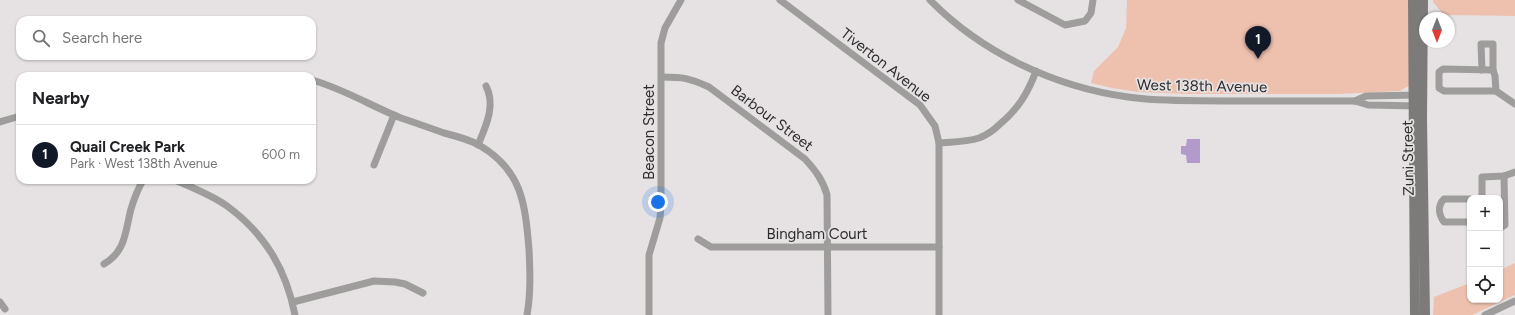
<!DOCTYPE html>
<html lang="en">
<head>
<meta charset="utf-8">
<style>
	:root { --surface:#fff; --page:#f2f2f2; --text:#202124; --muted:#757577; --line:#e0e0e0; --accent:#111827 }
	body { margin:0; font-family:Figtree,sans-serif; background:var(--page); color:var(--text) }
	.controls { position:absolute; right:12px; bottom:12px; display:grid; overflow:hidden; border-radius:8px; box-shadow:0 1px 3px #0004 }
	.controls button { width:36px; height:36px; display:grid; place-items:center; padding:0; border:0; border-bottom:1px solid var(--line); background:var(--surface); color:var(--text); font:20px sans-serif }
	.compass { position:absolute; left:1419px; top:12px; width:36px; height:36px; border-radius:50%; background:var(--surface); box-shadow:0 1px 3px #0004; rotate:180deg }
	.you { position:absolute; left:658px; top:202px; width:14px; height:14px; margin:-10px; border:3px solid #fff; border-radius:50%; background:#1a73e8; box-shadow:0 0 0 6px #1a73e833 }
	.badge { display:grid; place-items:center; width:26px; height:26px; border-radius:50%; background:var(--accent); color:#fff; font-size:13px; font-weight:700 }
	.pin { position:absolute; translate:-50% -33px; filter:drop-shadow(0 1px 2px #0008) }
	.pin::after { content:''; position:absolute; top:21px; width:14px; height:12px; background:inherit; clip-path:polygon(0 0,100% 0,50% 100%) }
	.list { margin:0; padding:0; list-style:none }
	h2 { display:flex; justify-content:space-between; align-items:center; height:52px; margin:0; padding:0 16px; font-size:17px }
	h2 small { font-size:13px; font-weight:400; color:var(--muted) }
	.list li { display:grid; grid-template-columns:26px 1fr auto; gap:12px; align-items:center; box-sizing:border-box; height:60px; padding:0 16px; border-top:1px solid var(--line) }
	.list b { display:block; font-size:15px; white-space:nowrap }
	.list p { margin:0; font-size:13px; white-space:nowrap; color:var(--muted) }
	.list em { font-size:13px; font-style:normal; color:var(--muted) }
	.icon { flex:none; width:22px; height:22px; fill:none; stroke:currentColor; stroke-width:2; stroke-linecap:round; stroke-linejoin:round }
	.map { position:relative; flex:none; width:1515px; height:315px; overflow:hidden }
	.search { position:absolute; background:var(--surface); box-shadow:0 1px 3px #0004; left:16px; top:16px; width:300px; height:44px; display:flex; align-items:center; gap:10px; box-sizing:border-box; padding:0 14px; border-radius:12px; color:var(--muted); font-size:15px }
	.panel { position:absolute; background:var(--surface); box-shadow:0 1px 3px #0004; left:16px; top:72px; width:300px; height:112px; border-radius:12px }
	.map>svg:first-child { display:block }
	.green { fill:#eec1af }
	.water { fill:#b29acb }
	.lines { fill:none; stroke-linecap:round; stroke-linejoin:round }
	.minor { stroke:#9e9d9c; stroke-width:7 }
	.secondary { stroke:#7d7a7a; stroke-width:10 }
	.labels { text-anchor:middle; stroke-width:3.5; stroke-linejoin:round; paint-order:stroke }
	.street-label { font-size:15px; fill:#2d2c2c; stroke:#e6e2e3 }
</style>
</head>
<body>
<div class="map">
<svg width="1515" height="315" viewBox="0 0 1515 315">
	<rect width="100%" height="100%" fill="#e6e2e3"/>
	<g class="green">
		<path d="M1127,0H1410V85L1400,91L1337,94H1185L1138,92L1112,88L1091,83L1094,71L1118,47L1126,28Z"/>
		<path d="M1433,0H1515V16L1444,15L1433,2Z"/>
		<path d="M1515,263V295L1472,315H1433L1434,297L1470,283V300H1500V270Z"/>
	</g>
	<path class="water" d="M1187,139H1200V163H1187L1186,155L1181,154V146H1186Z"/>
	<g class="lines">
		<g class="minor">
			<path d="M780,0L920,105L935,126L939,143V315"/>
			<path d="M930,0C982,53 1055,87 1128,97C1161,102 1195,100 1228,101C1270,101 1313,101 1355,101L1368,105L1418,106"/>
			<path d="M1018,0L1065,25L1085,21L1091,13L1093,0"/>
			<path d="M1482,70L1481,44H1493V70L1495,76L1496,91L1515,104"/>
			<path d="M1493,70L1443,69L1439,72V88L1444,91H1496"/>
			<path d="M257,76H285"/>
			<path d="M662,77C683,77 689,78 709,87L805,159C815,170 823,180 827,195L828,315"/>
			<path d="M312,80C344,89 371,106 401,118C416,123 430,128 444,133C456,136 468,139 479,145C522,170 525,203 529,249C530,270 531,293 527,315"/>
			<path d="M1355,101L1366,96L1418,95"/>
			<path d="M0,122L20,116"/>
			<path d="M939,143C952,142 967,142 979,138C987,135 994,130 1000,124C1018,109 1028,93 1036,71"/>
			<path d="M478,145C486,126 496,105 486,86"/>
			<path d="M374,165L394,115"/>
			<path d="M175,180C193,188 212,195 227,206C265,234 286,269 295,315"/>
			<path d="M1482,198V177L1504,176L1515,172"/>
			<path d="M1470,199H1444C1437,206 1439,215 1444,222H1470"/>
			<path d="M1500,228L1505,225L1504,176"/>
			<path d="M698,239L711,247H939"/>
			<path d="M104,264C126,251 125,232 131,209C134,199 138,189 143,180"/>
			<path d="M0,302L5,309"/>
			<path d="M293,302L374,281L395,282L405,284L423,293"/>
			<path d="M649,315V255L660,218L661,206V43L665,28L681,0"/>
			<path d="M1485,315L1515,301"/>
		</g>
		<g class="secondary">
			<path d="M1413,0L1415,315"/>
			<path d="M1423,0L1422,119L1425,315"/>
		</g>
	</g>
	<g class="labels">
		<g class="street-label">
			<text transform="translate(886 65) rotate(38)" y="5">Tiverton Avenue</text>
			<text transform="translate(1202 86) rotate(1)" y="5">West 138th Avenue</text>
			<text transform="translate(772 118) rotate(37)" y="5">Barbour Street</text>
			<text transform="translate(649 132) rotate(-90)" y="5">Beacon Street</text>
			<text transform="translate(1408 158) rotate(-91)" y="5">Zuni Street</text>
			<text x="817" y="239">Bingham Court</text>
		</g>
	</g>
</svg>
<div class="controls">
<button>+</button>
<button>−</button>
<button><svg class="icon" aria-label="locate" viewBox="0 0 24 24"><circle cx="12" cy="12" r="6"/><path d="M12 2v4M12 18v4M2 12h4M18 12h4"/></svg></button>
</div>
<svg class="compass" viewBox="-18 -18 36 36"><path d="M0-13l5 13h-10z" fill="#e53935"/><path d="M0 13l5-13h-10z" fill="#757577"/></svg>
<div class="you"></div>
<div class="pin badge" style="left:1258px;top:59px">1</div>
<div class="search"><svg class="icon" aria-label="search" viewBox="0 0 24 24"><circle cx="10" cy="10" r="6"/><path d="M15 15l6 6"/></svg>Search here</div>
<section class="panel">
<h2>Nearby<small></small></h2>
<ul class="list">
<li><span class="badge">1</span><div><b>Quail Creek Park</b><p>Park · West 138th Avenue</p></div><em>600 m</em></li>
</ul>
</section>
</div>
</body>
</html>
